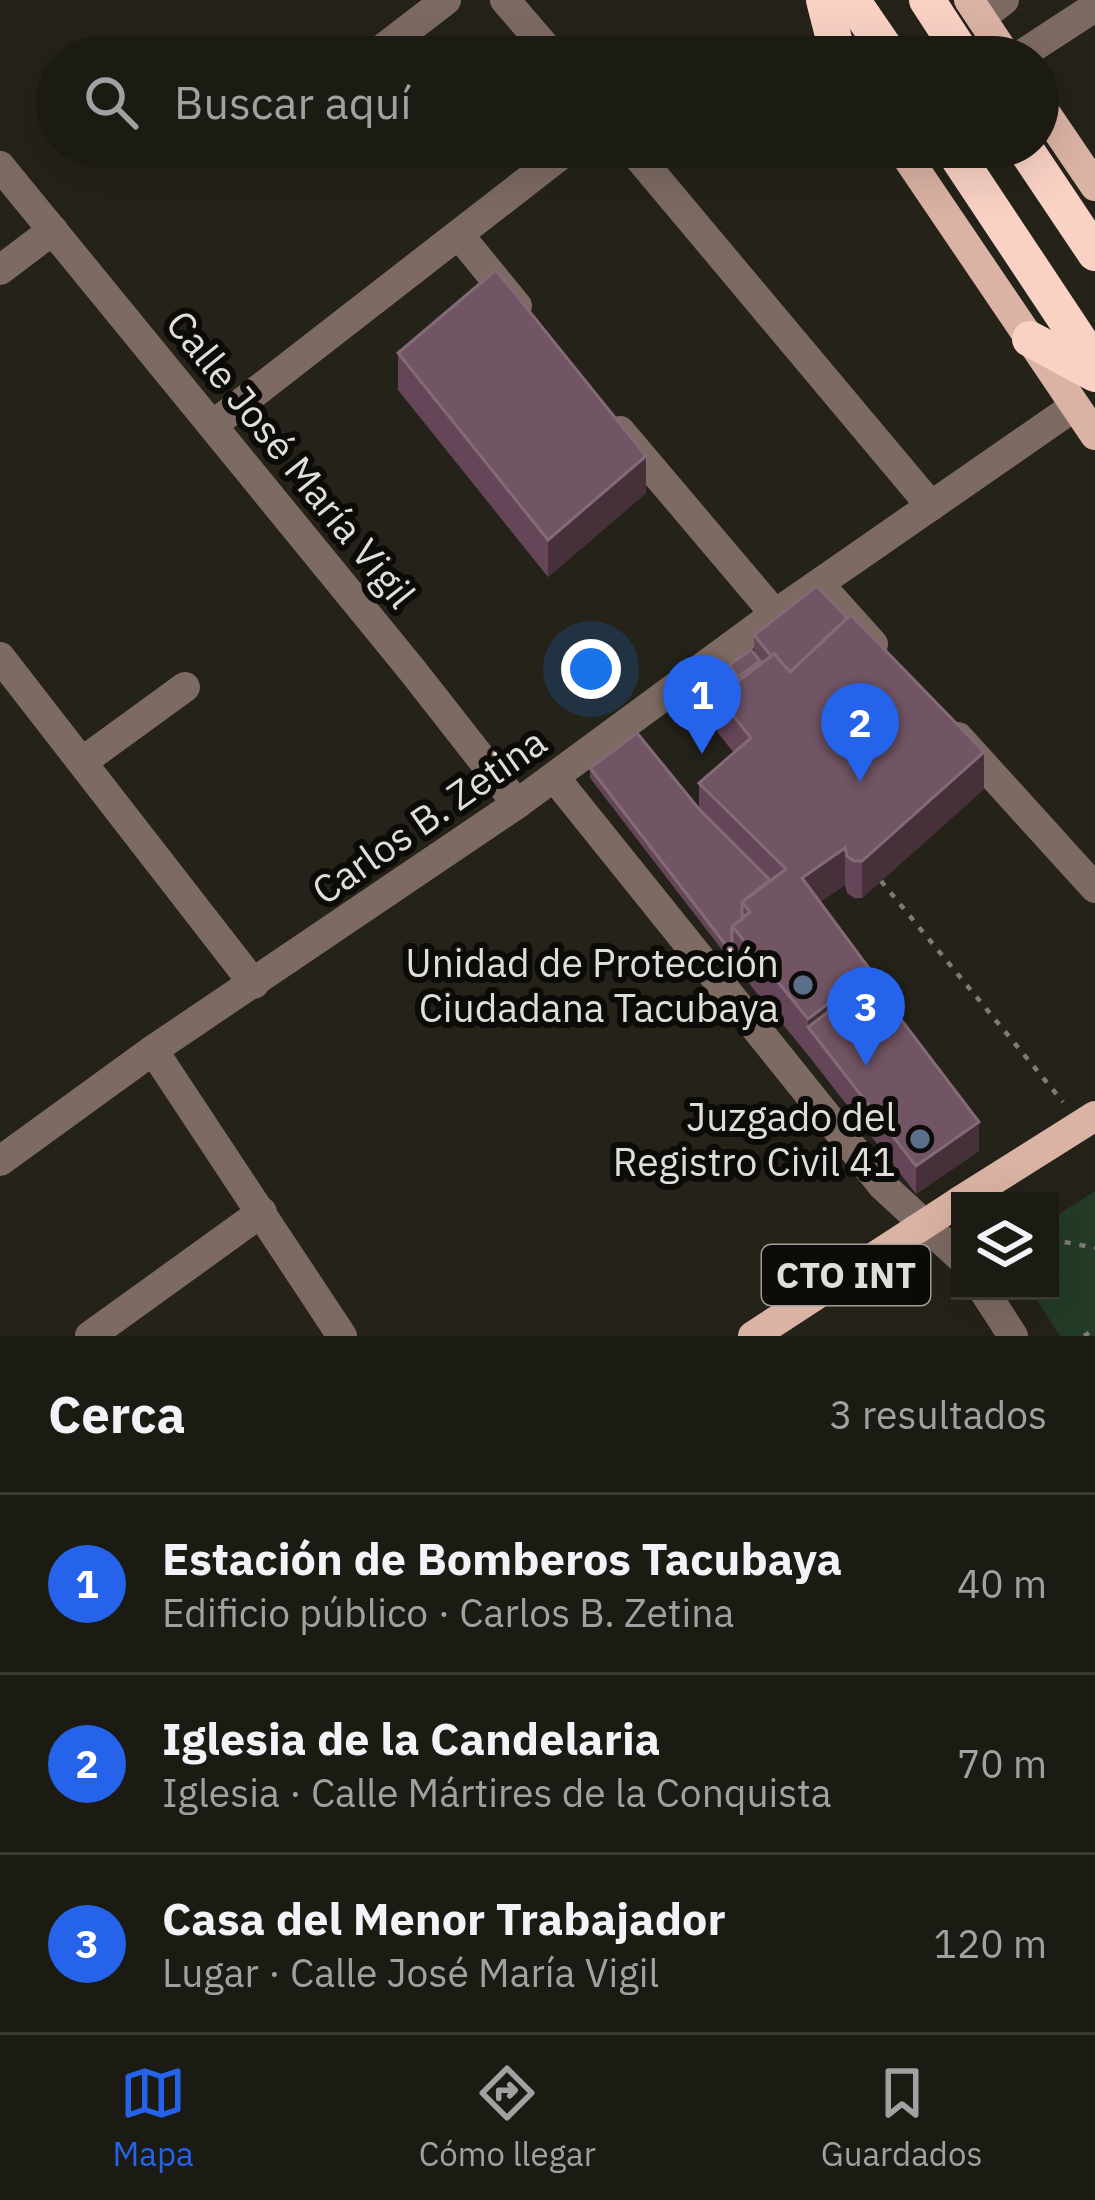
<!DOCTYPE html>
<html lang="es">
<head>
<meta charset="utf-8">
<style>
	:root { --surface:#1b1a13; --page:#282721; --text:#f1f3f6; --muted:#a0a1a0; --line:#393833; --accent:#2563eb }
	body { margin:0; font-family:"IBM Plex Sans",sans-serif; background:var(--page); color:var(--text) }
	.controls { position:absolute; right:36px; bottom:36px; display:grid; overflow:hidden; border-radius:0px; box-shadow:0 12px 48px #0002 }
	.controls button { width:108px; height:108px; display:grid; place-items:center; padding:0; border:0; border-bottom:3px solid var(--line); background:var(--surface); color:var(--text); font:60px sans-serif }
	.you { position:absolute; left:591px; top:669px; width:42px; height:42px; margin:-30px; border:9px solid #fff; border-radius:50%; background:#1a73e8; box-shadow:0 0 0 18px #1a73e833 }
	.badge { display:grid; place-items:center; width:78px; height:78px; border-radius:50%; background:var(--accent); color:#fff; font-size:39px; font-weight:700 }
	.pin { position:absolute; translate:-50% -99px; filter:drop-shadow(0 3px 6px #0008) }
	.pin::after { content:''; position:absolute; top:63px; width:42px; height:36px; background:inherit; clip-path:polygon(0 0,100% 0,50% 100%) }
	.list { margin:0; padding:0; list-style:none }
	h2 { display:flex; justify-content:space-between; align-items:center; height:156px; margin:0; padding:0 48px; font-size:51px }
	h2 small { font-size:39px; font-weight:400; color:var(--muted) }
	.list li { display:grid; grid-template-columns:78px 1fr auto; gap:36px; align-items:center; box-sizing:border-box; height:180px; padding:0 48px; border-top:3px solid var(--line) }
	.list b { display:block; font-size:45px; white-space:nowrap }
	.list p { margin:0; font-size:39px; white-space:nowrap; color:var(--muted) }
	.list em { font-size:39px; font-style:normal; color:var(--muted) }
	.icon { flex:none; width:66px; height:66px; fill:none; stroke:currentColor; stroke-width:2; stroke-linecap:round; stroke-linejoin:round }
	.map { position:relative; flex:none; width:1095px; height:1336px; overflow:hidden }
	.search { position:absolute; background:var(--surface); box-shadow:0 12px 48px #0002; left:36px; right:36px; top:36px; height:132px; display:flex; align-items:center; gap:30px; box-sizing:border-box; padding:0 42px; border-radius:66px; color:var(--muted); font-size:45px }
	.sheet { height:696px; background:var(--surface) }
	nav { display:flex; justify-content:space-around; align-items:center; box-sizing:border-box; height:168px; border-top:3px solid var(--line); background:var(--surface); font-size:33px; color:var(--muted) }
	nav a { display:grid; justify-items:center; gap:6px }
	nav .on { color:var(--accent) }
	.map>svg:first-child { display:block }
	.green { fill:#233b27 }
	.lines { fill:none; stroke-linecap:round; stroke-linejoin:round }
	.path { stroke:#7e7c75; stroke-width:4.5; stroke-dasharray:6 9; stroke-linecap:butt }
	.minor { stroke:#7d6a63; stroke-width:30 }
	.major { stroke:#dbb3a4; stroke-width:30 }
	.highway { stroke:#f9d2c4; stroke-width:36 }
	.wall { fill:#654558 }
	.shaded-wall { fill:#463039 }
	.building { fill:#725565; stroke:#836a77; stroke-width:3 }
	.service-dot { fill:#5c6f8a; stroke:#0c0b08; stroke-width:4.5 }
	.labels { text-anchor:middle; stroke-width:12; stroke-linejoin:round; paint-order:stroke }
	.shield { fill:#0c0b08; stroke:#a09f9a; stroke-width:3 }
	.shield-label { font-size:36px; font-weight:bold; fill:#dfded8 }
	.street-label { font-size:39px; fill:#dfded8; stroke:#0c0b08 }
	.poi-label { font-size:39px; fill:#dfded8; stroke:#0c0b08; text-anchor:end }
</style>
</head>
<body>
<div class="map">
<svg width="1095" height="1336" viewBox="0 0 1095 1336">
	<rect width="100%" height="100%" fill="#242219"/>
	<path class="green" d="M1095,1191V1336H1060L1031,1291H1050V1220Z"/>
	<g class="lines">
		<g class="path">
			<path d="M881,881L1063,1102"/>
			<path d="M1050,1239L1095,1248"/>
			<path d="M1084,1336L1095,1329"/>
		</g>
		<g class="minor">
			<path d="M505,0L554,57"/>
			<path d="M981,18L1004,0"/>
			<path d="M372,57L446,0"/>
			<path d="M1018,57L1087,12"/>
			<path d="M630,147L931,506"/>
			<path d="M0,166L412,670L517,804"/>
			<path d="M459,235L517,306"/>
			<path d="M0,270L53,230"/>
			<path d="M213,425L571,147"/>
			<path d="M620,431L775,614"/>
			<path d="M819,584L873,644"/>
			<path d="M0,657L254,984"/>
			<path d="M958,737L1095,888"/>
			<path d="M82,762L185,687"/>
			<path d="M555,778L883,1186L960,1257"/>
			<path d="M153,1050L342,1336"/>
			<path d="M0,1161L153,1050L517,804L775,614L1075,406"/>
			<path d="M984,1291L1013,1336"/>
			<path d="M90,1336L262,1212"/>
		</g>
		<g class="major">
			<path d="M969,0L1007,57"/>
			<path d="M1038,102L1095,186"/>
			<path d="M900,147L1095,435"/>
			<path d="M960,1201L1095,1116"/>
			<path d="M753,1336L960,1201"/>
		</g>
		<g class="highway">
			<path d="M824,0L838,55"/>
			<path d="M852,0L891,57"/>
			<path d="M927,0L964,57"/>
			<path d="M951,147L1095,364"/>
			<path d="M1024,147L1095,253"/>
			<path d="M1030,339L1095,374"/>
		</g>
	</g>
	<g class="wall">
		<path d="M398,353L646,493L548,577L398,390Z"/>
		<path d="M754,635L984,789L862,898H854L847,893L845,885L820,902L871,980L979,1151L916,1194L808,1055L732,963L590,778V768L699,809V783L734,753L718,733V696L735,683L729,675V665L754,653Z"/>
	</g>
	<g class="shaded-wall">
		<path d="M646,456V493L548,577V540Z"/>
		<path d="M984,752V789L862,898V861Z"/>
		<path d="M845,848V885L802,915V878Z"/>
		<path d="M871,971V1008L808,1027V1019Z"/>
		<path d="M979,1122V1151L916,1194V1166Z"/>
	</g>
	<g class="building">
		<path d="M496,270L646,456L548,540L398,353Z"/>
		<path d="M817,586L847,618L790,672L774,654L771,656L754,635Z"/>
		<path d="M851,615L984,752L862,861H854L847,856L845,848L802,878L871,971L808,1019L732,926L750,912L742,902L786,869L699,783L751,738L718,696L774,654L790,672Z"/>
		<path d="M751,650L760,661L738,677L729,665Z"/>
		<path d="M637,733L699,809L770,880L742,902V919L732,926V953L590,768Z"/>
		<path d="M871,980L979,1122L916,1166L808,1027Z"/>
	</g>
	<g class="service-dot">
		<circle cx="803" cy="985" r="12"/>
		<circle cx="920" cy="1139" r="12"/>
	</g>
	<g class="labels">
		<rect class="shield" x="762" y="1245" width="168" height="60" rx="9"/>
		<g class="shield-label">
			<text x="846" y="1288">CTO INT</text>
		</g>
		<g class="street-label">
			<text transform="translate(291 459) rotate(51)" y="14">Calle José María Vigil</text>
			<text transform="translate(429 816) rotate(-35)" y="14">Carlos B. Zetina</text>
		</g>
		<g class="poi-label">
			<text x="779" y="977">Unidad de Protección<tspan x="779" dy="45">Ciudadana Tacubaya</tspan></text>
			<text x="896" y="1131">Juzgado del<tspan x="896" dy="45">Registro Civil 41</tspan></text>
		</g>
	</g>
</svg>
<div class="controls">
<button><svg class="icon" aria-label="layers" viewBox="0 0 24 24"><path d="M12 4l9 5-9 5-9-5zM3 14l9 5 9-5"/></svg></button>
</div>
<div class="you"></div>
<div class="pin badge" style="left:702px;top:754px">1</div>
<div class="pin badge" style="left:860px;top:782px">2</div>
<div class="pin badge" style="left:866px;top:1066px">3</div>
<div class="search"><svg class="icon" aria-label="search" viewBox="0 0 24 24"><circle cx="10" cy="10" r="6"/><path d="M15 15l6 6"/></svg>Buscar aquí</div>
</div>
<section class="sheet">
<h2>Cerca<small>3 resultados</small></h2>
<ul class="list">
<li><span class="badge">1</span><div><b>Estación de Bomberos Tacubaya</b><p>Edificio público · Carlos B. Zetina</p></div><em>40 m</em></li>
<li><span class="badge">2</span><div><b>Iglesia de la Candelaria</b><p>Iglesia · Calle Mártires de la Conquista</p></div><em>70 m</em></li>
<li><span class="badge">3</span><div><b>Casa del Menor Trabajador</b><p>Lugar · Calle José María Vigil</p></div><em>120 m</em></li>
</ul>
</section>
<nav>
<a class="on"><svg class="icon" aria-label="map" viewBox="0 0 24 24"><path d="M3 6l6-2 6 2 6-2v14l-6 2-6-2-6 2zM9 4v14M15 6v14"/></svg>Mapa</a>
<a><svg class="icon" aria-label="directions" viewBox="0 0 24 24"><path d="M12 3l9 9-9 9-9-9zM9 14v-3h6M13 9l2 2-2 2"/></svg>Cómo llegar</a>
<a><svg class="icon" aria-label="saved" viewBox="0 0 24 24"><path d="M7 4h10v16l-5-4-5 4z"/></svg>Guardados</a>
</nav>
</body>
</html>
